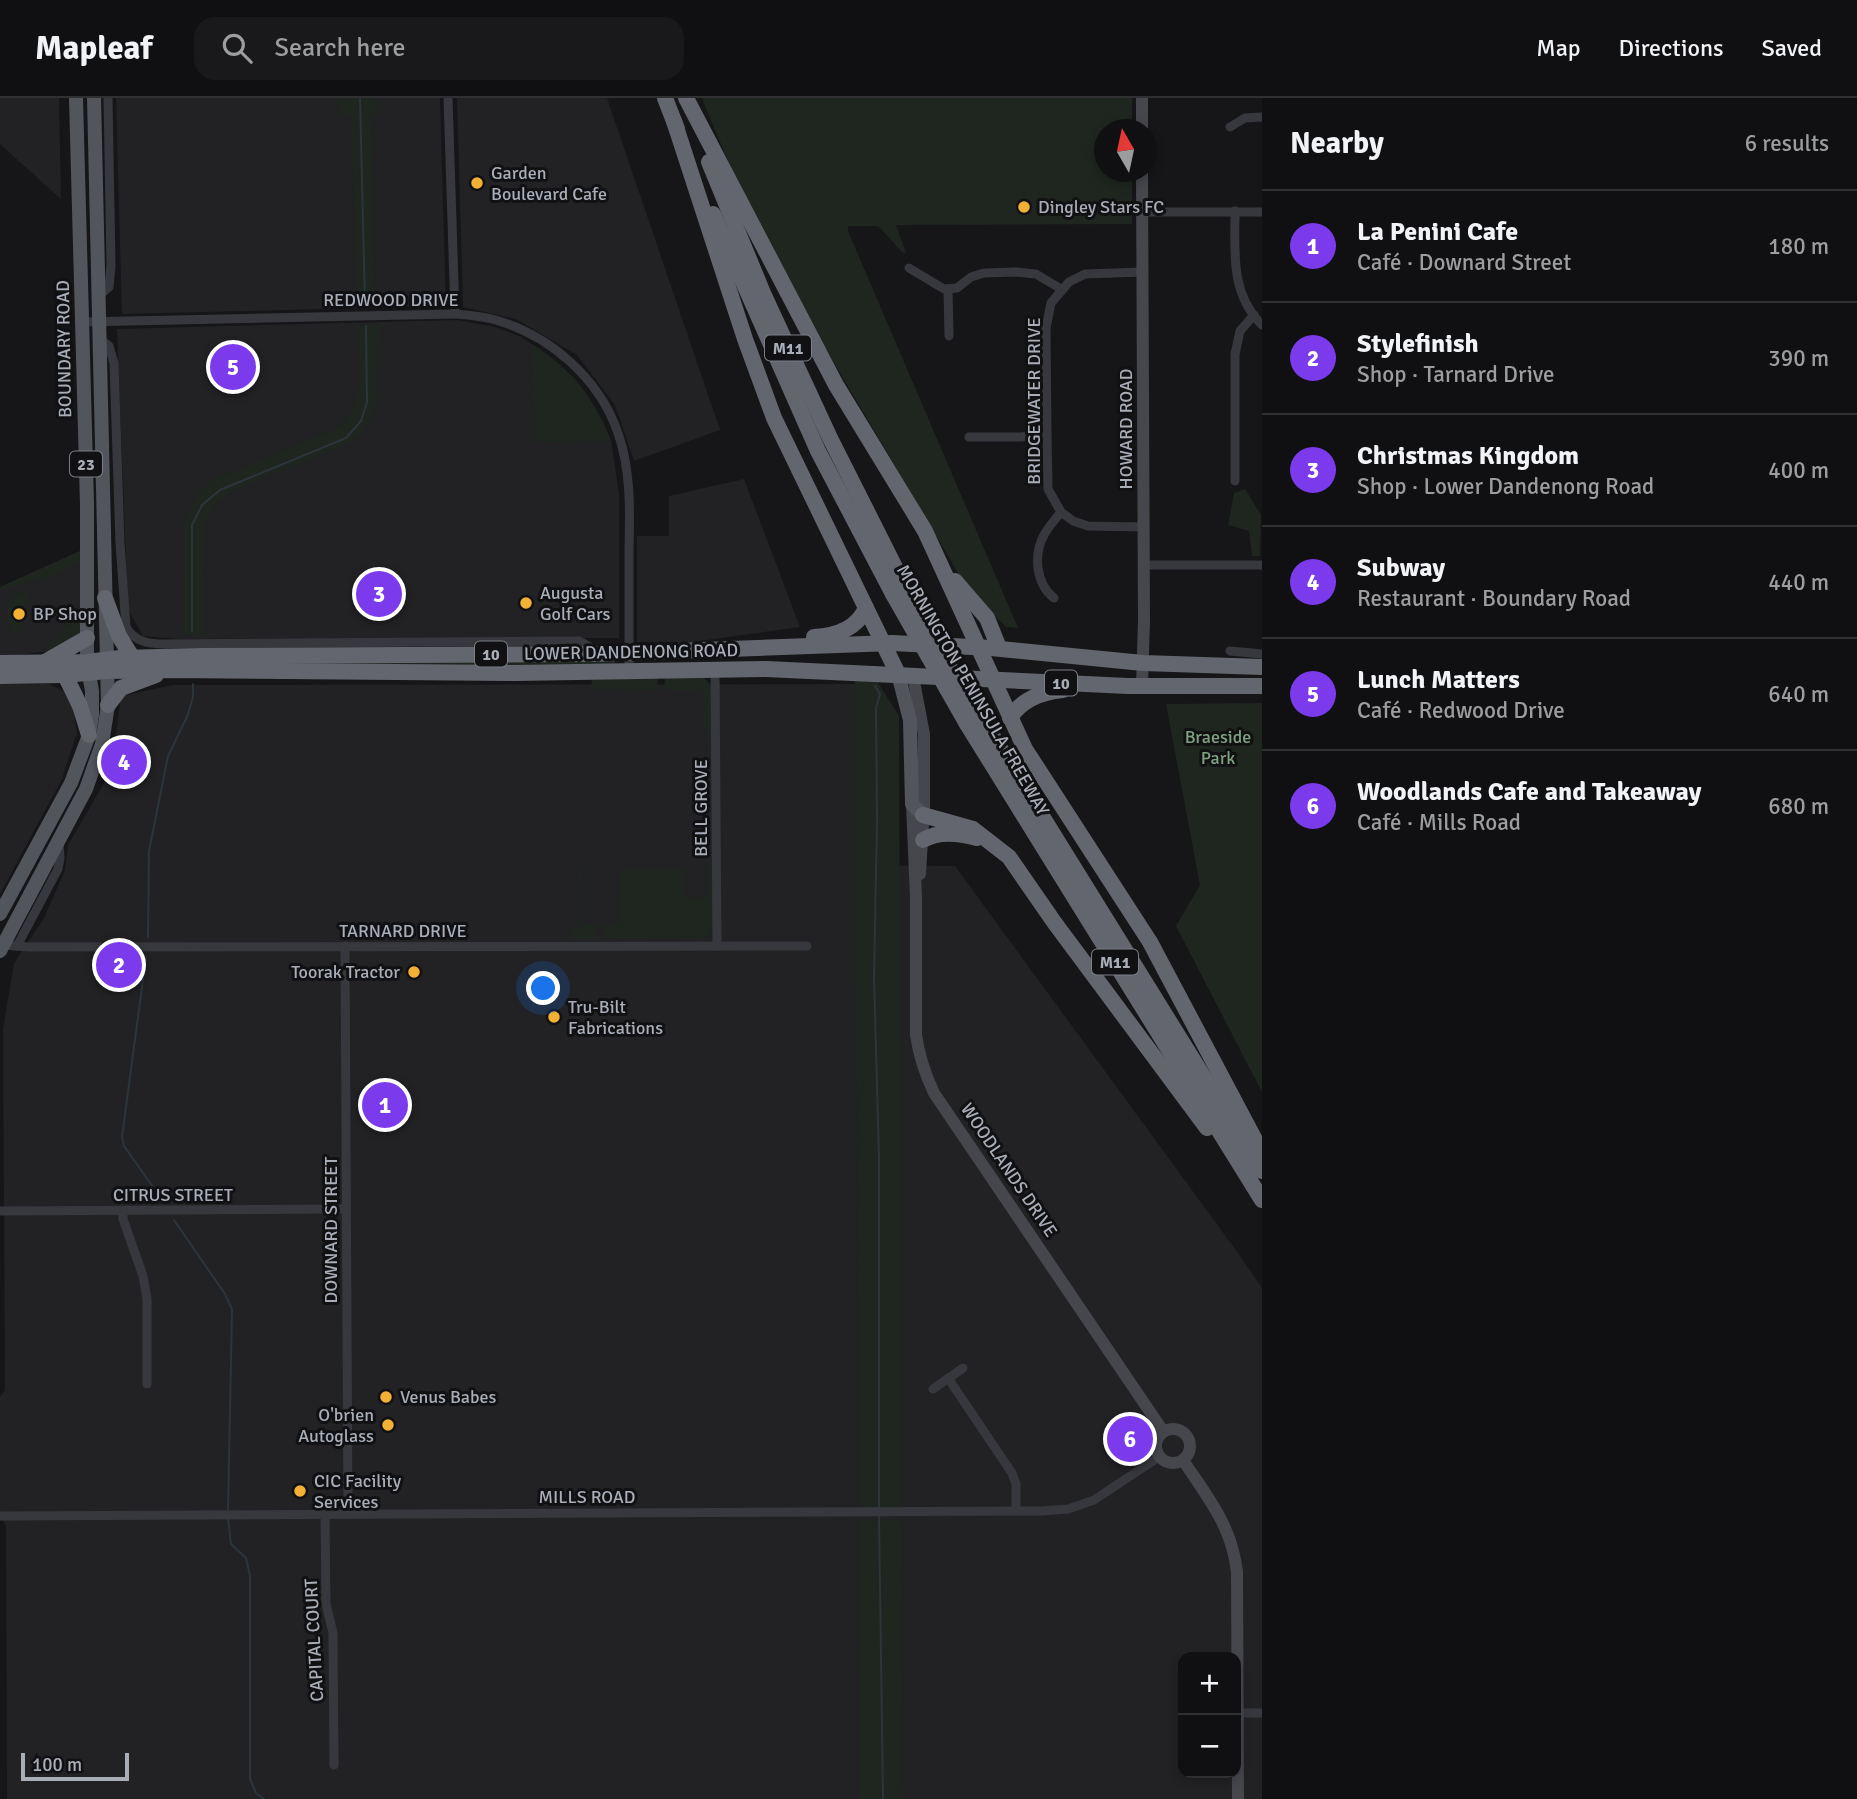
<!DOCTYPE html>
<html lang="en">
<head>
<meta charset="utf-8">
<style>
	:root { --surface:#101012; --page:#19191b; --text:#f1f3f6; --muted:#9c9d9f; --line:#303032; --accent:#7c3aed }
	body { margin:0; font-family:Signika,sans-serif; background:var(--page); color:var(--text) }
	.controls { position:absolute; right:21px; bottom:21px; display:grid; overflow:hidden; border-radius:14px; box-shadow:0 4px 10px #0003 }
	.controls button { width:63px; height:63px; display:grid; place-items:center; padding:0; border:0; border-bottom:2px solid var(--line); background:var(--surface); color:var(--text); font:35px sans-serif }
	.compass { position:absolute; left:1094px; top:21px; width:63px; height:63px; border-radius:50%; background:var(--surface); box-shadow:0 4px 10px #0003; rotate:351deg }
	.scale { position:absolute; left:21px; bottom:18px; width:108px; box-sizing:border-box; padding-left:7px; border:4px solid #a8adb8; border-top:0; font-size:19px; line-height:24px; white-space:nowrap; color:#a8adb8; -webkit-text-stroke:5px #111113; paint-order:stroke }
	.you { position:absolute; left:544px; top:891px; width:24px; height:24px; margin:-18px; border:5px solid #fff; border-radius:50%; background:#1a73e8; box-shadow:0 0 0 10px #1a73e833 }
	.badge { display:grid; place-items:center; width:46px; height:46px; border-radius:50%; background:var(--accent); color:#fff; font-size:23px; font-weight:700 }
	.pin { position:absolute; translate:-50% -50%; border:4px solid #fff; box-shadow:0 2px 7px #0006 }
	.list { margin:0; padding:0; list-style:none }
	h2 { display:flex; justify-content:space-between; align-items:center; height:91px; margin:0; padding:0 28px; font-size:30px }
	h2 small { font-size:23px; font-weight:400; color:var(--muted) }
	.list li { display:grid; grid-template-columns:46px 1fr auto; gap:21px; align-items:center; box-sizing:border-box; height:112px; padding:0 28px; border-top:2px solid var(--line) }
	.list b { display:block; font-size:26px; white-space:nowrap }
	.list p { margin:0; font-size:23px; white-space:nowrap; color:var(--muted) }
	.list em { font-size:23px; font-style:normal; color:var(--muted) }
	.icon { flex:none; width:38px; height:38px; fill:none; stroke:currentColor; stroke-width:2; stroke-linecap:round; stroke-linejoin:round }
	.map { position:relative; flex:none; width:1262px; height:1701px; overflow:hidden }
	header { display:flex; align-items:center; gap:42px; box-sizing:border-box; height:98px; padding:0 35px; background:var(--surface); border-bottom:2px solid var(--line) }
	header strong { font-size:33px }
	nav { display:flex; gap:38px; margin-inline-start:auto; font-size:24px }
	.search { width:490px; height:63px; background:var(--page); display:flex; align-items:center; gap:18px; box-sizing:border-box; padding:0 24px; border-radius:21px; color:var(--muted); font-size:26px }
	main { display:flex }
	aside { flex:1; background:var(--surface) }
	.map>svg:first-child { display:block }
	.built { fill:#222225; fill-rule:evenodd }
	.green { fill:#1e261f }
	.lines { fill:none; stroke-linecap:round; stroke-linejoin:round }
	.stream { stroke:#2c353c; stroke-width:2 }
	.street { stroke:#37383d; stroke-width:9 }
	.secondary { stroke:#45474d; stroke-width:12 }
	.primary { stroke:#53555c; stroke-width:14 }
	.highway { stroke:#63666e; stroke-width:16 }
	.highway-bridge { stroke:#63666e; stroke-width:16 }
	.poi-dot { fill:#f2b134; stroke:#111113; stroke-width:2.5 }
	.labels { text-anchor:middle; stroke-width:6; stroke-linejoin:round; paint-order:stroke }
	.shield { fill:#111113; stroke:#7b7e86; stroke-width:2 }
	.shield-label { font-size:16px; font-weight:bold; fill:#a8adb8 }
	.poi-label { font-size:18px; fill:#a8adb8; stroke:#111113; text-anchor:start }
	.street-label { font-size:18px; fill:#a8adb8; stroke:#111113 }
	.park-label { font-size:18px; fill:#7fa381; stroke:#111113 }
</style>
</head>
<body>
<header>
<strong>Mapleaf</strong>
<div class="search"><svg class="icon" aria-label="search" viewBox="0 0 24 24"><circle cx="10" cy="10" r="6"/><path d="M15 15l6 6"/></svg>Search here</div>
<nav><a>Map</a><a>Directions</a><a>Saved</a></nav>
</header>
<main>
<div class="map">
<svg width="1262" height="1701" viewBox="0 0 1262 1701">
	<rect width="100%" height="100%" fill="#161618"/>
	<g class="built">
		<path d="M0,0H59L61,101L0,46Z"/>
		<path d="M116,0H440L446,208L122,216Z"/>
		<path d="M457,0H607L720,332L634,363L615,307L577,257L516,221L463,209Z"/>
		<path d="M457,222L495,229L519,238L547,256L575,281L586,295L602,322L611,343L619,396V540L177,541L143,538L128,511L117,231Z"/>
		<path d="M744,381L800,529L693,544H637V438H669V398Z"/>
		<path d="M80,453L81,531L50,553L0,559V489Z"/>
		<path d="M0,586H49L63,593L73,610L77,635L62,681L0,796Z"/>
		<path d="M860,586V767L955,768L1238,1155L1262,1190V1701H7L6,1428L0,1417V1299L5,1292L3,931L14,865L44,820L65,772L68,747L111,673L121,598L173,587ZM1183,1559H1236V1675H1183Z"/>
	</g>
	<g class="green">
		<path d="M338,0H377V17H371L375,207H357L351,17H339Z"/>
		<path d="M702,0H1132V31L1104,32V74H1132V126L896,127L906,155H903L878,128H848V133L1018,530L1006,529L966,489L933,432C851,291 761,153 702,0Z"/>
		<path d="M357,227H380C380,240 379,248 377,260C371,300 389,316 347,346L233,393L213,408L204,428L203,537H183L184,427L186,418L198,395L215,381L333,332C369,312 357,263 357,227Z"/>
		<path d="M532,246C570,270 596,302 611,343L535,344Z"/>
		<path d="M1245,391L1261,417L1260,458H1252L1249,433L1228,427L1234,395Z"/>
		<path d="M80,453V465L57,477L0,492V489Z"/>
		<path d="M30,493L25,509L19,508L14,522L25,528L24,531L12,534L9,522H7L8,504L16,496Z"/>
		<path d="M71,509L76,510L81,518L80,536L50,553L45,547L61,538L65,529H69L74,513L70,511Z"/>
		<path d="M258,561L615,562V566L325,571Z"/>
		<path d="M699,578L705,580L711,589V647H707V631L703,630V592H666L664,590L665,580Z"/>
		<path d="M592,580H657L658,590L655,592L591,591Z"/>
		<path d="M855,582L877,583L899,618L902,1409L898,1410L863,1411L859,1409V1401Z"/>
		<path d="M1262,605V994L1176,828L1200,787L1166,606Z"/>
		<path d="M579,760H582L583,826L598,827V838L595,841H574L571,839L572,831L580,830Z"/>
		<path d="M707,761H712L713,829L709,837L701,840H605L604,826H619L620,771H683L684,799L707,800Z"/>
		<path d="M859,1422H902L903,1701H860Z"/>
	</g>
	<g class="lines">
		<g class="stream">
			<path d="M360,0L365,206"/>
			<path d="M192,533V427L202,407L220,392L346,340L361,323L367,304L366,228"/>
			<path d="M875,588L880,596L876,610L877,722L874,879L879,1060V1410"/>
			<path d="M148,839L149,753L168,658L187,619L193,599V586"/>
			<path d="M146,859L122,1039L124,1048L162,1102"/>
			<path d="M174,1122L225,1196L232,1211L228,1412"/>
			<path d="M879,1416L883,1701"/>
			<path d="M228,1421L231,1446L246,1460L250,1478V1681L256,1695L264,1701"/>
		</g>
		<g class="street">
			<path d="M448,0L455,216"/>
			<path d="M1230,29L1245,20L1262,19"/>
			<path d="M1235,113C1235,155 1230,195 1262,227"/>
			<path d="M1142,114H1262"/>
			<path d="M909,170L944,191L957,190L971,179L984,175L1016,174L1036,176L1061,191"/>
			<path d="M1143,174L1085,176L1069,184L1051,205L1046,230L1047,336L1048,391L1061,414L1073,423L1088,428L1144,429"/>
			<path d="M948,192L949,238"/>
			<path d="M99,198L109,189L111,168L108,0"/>
			<path d="M82,224L455,216C467,217 480,218 492,221C549,236 599,280 618,335C631,372 630,413 629,451C629,492 629,533 629,574"/>
			<path d="M100,241L109,248L114,265L120,445L126,529C135,544 148,546 165,546L579,543L590,549L592,556"/>
			<path d="M969,339H1021L1047,336"/>
			<path d="M1235,383V256L1240,233L1254,217"/>
			<path d="M1144,467H1262"/>
			<path d="M1054,500C1036,486 1033,457 1044,437C1048,429 1055,422 1061,414"/>
			<path d="M1230,553L1262,556"/>
			<path d="M715,572L717,848"/>
			<path d="M2,847L29,849L807,848"/>
			<path d="M17,848L58,771L60,760L59,744"/>
			<path d="M345,848L348,1415"/>
			<path d="M0,1113L346,1111"/>
			<path d="M123,1113V1121L143,1178L147,1201V1286"/>
			<path d="M948,1280L1012,1375L1016,1386V1413"/>
			<path d="M933,1291L963,1270"/>
			<path d="M325,1416L326,1506L333,1535L334,1667"/>
			<path d="M0,1418L1042,1413L1068,1411L1094,1402L1159,1359"/>
			<path d="M1238,1615H1262"/>
		</g>
		<g class="secondary">
			<path d="M1142,0V32"/>
			<path d="M913,578L924,636V708L920,776"/>
			<path d="M1142,588L1144,522L1142,74"/>
			<path d="M912,706L916,800V937C919,958 925,976 934,995L1163,1333"/>
			<circle cx="1173" cy="1348" r="17"/>
			<path d="M1183,1362C1208,1400 1232,1428 1237,1474L1238,1701"/>
		</g>
		<g class="primary">
			<path d="M898,576L910,622L912,706L923,717"/>
			<path d="M0,816L71,685L89,637L92,617V593L87,564V406L76,0"/>
			<path d="M0,853L86,691L102,646L108,607L94,0"/>
		</g>
		<g class="highway">
			<path d="M665,0L677,31"/>
			<path d="M686,0L836,287L925,433L1025,651L1150,844L1262,1055"/>
			<path d="M674,23L745,241L774,320L898,576"/>
			<path d="M709,64L763,195L830,340L907,493"/>
			<path d="M713,116L818,353L893,496"/>
			<path d="M955,483L987,520L999,550"/>
			<path d="M105,500L119,538L132,559"/>
			<path d="M814,539C835,538 857,531 866,510"/>
			<path d="M45,564L87,540"/>
			<path d="M0,565L87,564L120,560L200,558L592,556L893,545L991,550L1143,565L1262,569"/>
			<path d="M65,577L80,608L89,637"/>
			<path d="M0,578L65,577L107,573L171,572L515,575L766,571L1128,588H1262"/>
			<path d="M108,607L121,590L156,577"/>
			<path d="M1010,620C1022,601 1041,594 1063,592"/>
			<path d="M983,623L1262,1073"/>
			<path d="M967,626L1262,1102"/>
			<path d="M923,717L973,731L1009,759L1054,824L1207,1030"/>
			<path d="M923,742C938,733 959,735 977,740"/>
		</g>
		<g class="highway-bridge">
			<path d="M907,493L939,552L983,623"/>
			<path d="M893,496L967,626"/>
		</g>
	</g>
	<g class="poi-dot">
		<circle cx="477" cy="85" r="7"/>
		<circle cx="1024" cy="109" r="7"/>
		<circle cx="526" cy="505" r="7"/>
		<circle cx="19" cy="516" r="7"/>
		<circle cx="414" cy="874" r="7"/>
		<circle cx="554" cy="919" r="7"/>
		<circle cx="386" cy="1299" r="7"/>
		<circle cx="388" cy="1327" r="7"/>
		<circle cx="300" cy="1393" r="7"/>
	</g>
	<g class="labels">
		<g class="shield">
			<rect x="765" y="237.5" width="46" height="25" rx="5"/>
			<rect x="70" y="353.5" width="32" height="25" rx="5"/>
			<rect x="475" y="543.5" width="32" height="25" rx="5"/>
			<rect x="1045" y="572.5" width="32" height="25" rx="5"/>
			<rect x="1092" y="851.5" width="46" height="25" rx="5"/>
		</g>
		<g class="shield-label">
			<text x="788" y="256">M11</text>
			<text x="86" y="372">23</text>
			<text x="491" y="562">10</text>
			<text x="1061" y="591">10</text>
			<text x="1115" y="870">M11</text>
		</g>
		<g class="poi-label">
			<text x="491" y="81">Garden<tspan x="491" dy="21">Boulevard Cafe</tspan></text>
			<text x="1038" y="115">Dingley Stars FC</text>
			<text x="540" y="501">Augusta<tspan x="540" dy="21">Golf Cars</tspan></text>
			<text x="33" y="522">BP Shop</text>
			<text x="400" y="880" text-anchor="end">Toorak Tractor</text>
			<text x="568" y="915">Tru-Bilt<tspan x="568" dy="21">Fabrications</tspan></text>
			<text x="400" y="1305">Venus Babes</text>
			<text x="374" y="1323" text-anchor="end">O'brien<tspan x="374" dy="21">Autoglass</tspan></text>
			<text x="314" y="1389">CIC Facility<tspan x="314" dy="21">Services</tspan></text>
		</g>
		<g class="street-label">
			<text x="391" y="208">REDWOOD DRIVE</text>
			<text transform="translate(64 251) rotate(-91)" y="6">BOUNDARY ROAD</text>
			<text transform="translate(1034 303) rotate(-90)" y="6">BRIDGEWATER DRIVE</text>
			<text transform="translate(1126 331) rotate(-90)" y="6">HOWARD ROAD</text>
			<text transform="translate(631 554) rotate(-1)" y="6">LOWER DANDENONG ROAD</text>
			<text transform="translate(973 592) rotate(60)" y="6">MORNINGTON PENINSULA FREEWAY</text>
			<text transform="translate(701 710) rotate(-90)" y="6">BELL GROVE</text>
			<text x="403" y="839">TARNARD DRIVE</text>
			<text transform="translate(1009 1072) rotate(56)" y="6">WOODLANDS DRIVE</text>
			<text x="173" y="1103">CITRUS STREET</text>
			<text transform="translate(331 1132) rotate(-90)" y="6">DOWNARD STREET</text>
			<text x="587" y="1405">MILLS ROAD</text>
			<text transform="translate(314 1542) rotate(-93)" y="6">CAPITAL COURT</text>
		</g>
		<g class="park-label">
			<text x="1218" y="645">Braeside<tspan x="1218" dy="21">Park</tspan></text>
		</g>
	</g>
</svg>
<div class="controls">
<button>+</button>
<button>−</button>
</div>
<svg class="compass" viewBox="-18 -18 36 36"><path d="M0-13l5 13h-10z" fill="#e53935"/><path d="M0 13l5-13h-10z" fill="#9c9d9f"/></svg>
<div class="scale">100 m</div>
<div class="you"></div>
<div class="pin badge" style="left:385px;top:1007px">1</div>
<div class="pin badge" style="left:119px;top:867px">2</div>
<div class="pin badge" style="left:379px;top:496px">3</div>
<div class="pin badge" style="left:124px;top:664px">4</div>
<div class="pin badge" style="left:233px;top:269px">5</div>
<div class="pin badge" style="left:1130px;top:1341px">6</div>
</div>
<aside>
<h2>Nearby<small>6 results</small></h2>
<ul class="list">
<li><span class="badge">1</span><div><b>La Penini Cafe</b><p>Café · Downard Street</p></div><em>180 m</em></li>
<li><span class="badge">2</span><div><b>Stylefinish</b><p>Shop · Tarnard Drive</p></div><em>390 m</em></li>
<li><span class="badge">3</span><div><b>Christmas Kingdom</b><p>Shop · Lower Dandenong Road</p></div><em>400 m</em></li>
<li><span class="badge">4</span><div><b>Subway</b><p>Restaurant · Boundary Road</p></div><em>440 m</em></li>
<li><span class="badge">5</span><div><b>Lunch Matters</b><p>Café · Redwood Drive</p></div><em>640 m</em></li>
<li><span class="badge">6</span><div><b>Woodlands Cafe and Takeaway</b><p>Café · Mills Road</p></div><em>680 m</em></li>
</ul>
</aside>
</main>
</body>
</html>
